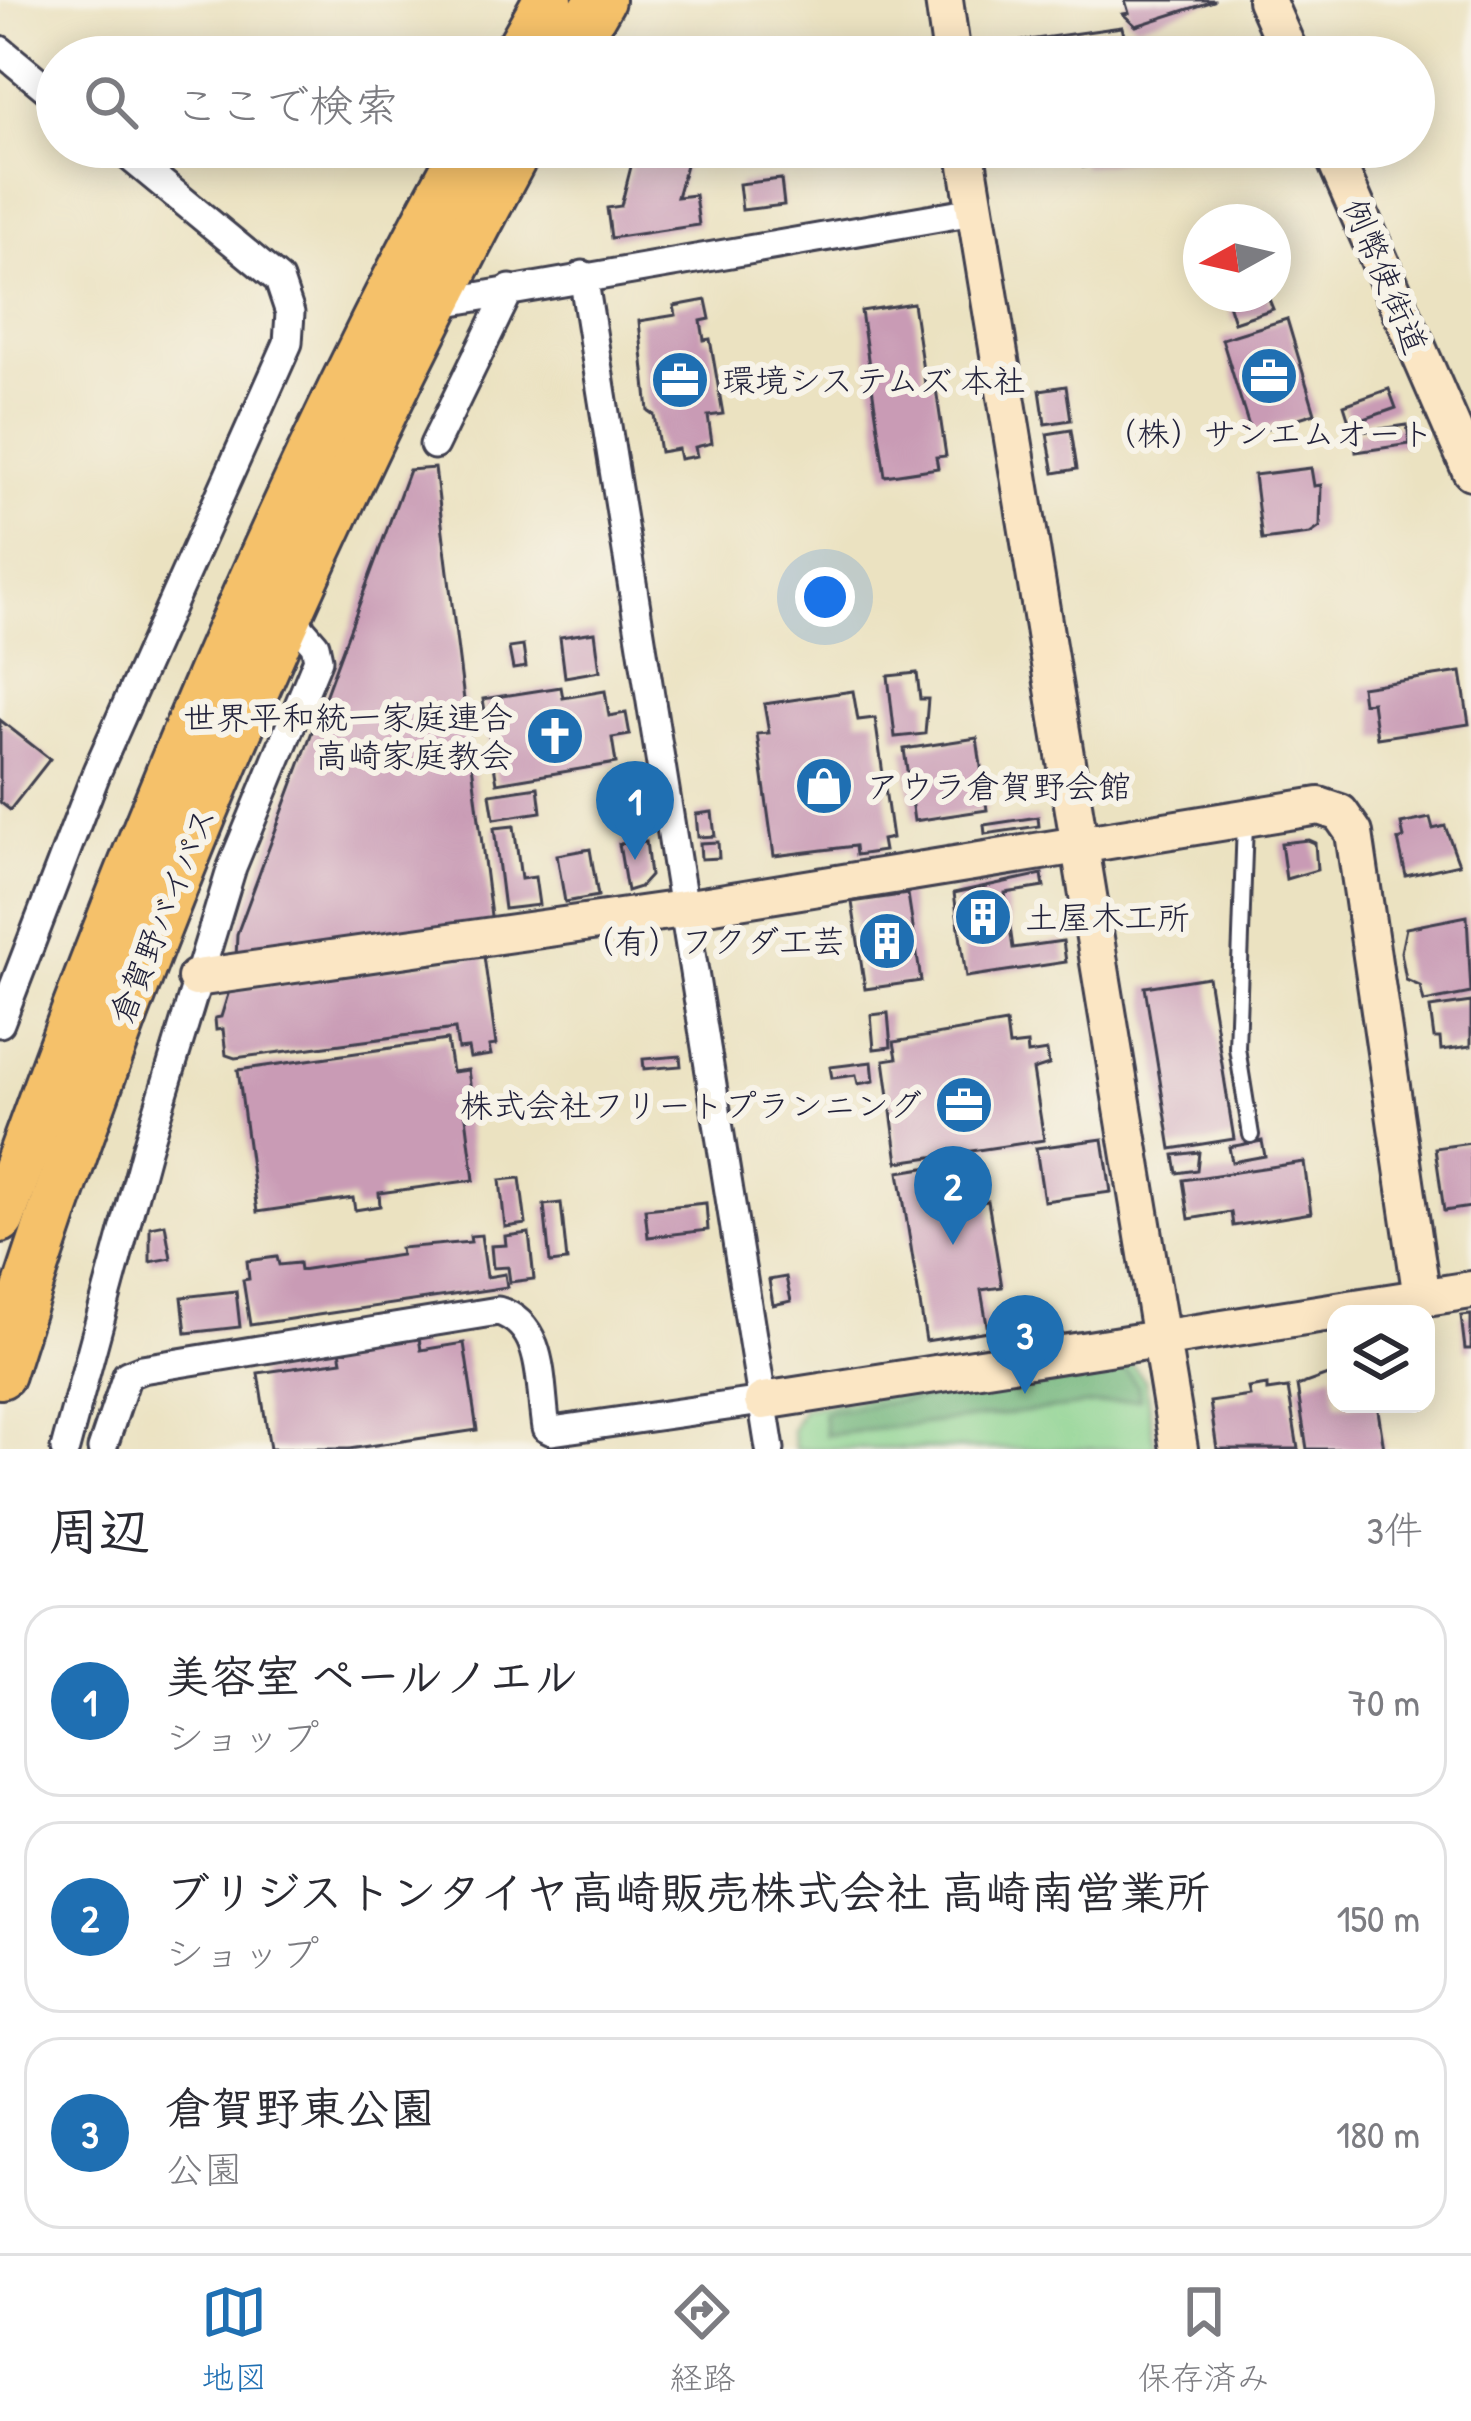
<!DOCTYPE html>
<html lang="ja">
<head>
<meta charset="utf-8">
<style>
	:root { --surface:#fff; --page:#f2f2f3; --text:#2b2b33; --muted:#7c7c81; --line:#e1e1e2; --accent:#1f6fb2 }
	body { margin:0; font-family:"Patrick Hand","Klee One",sans-serif; background:var(--page); color:var(--text) }
	.controls { position:absolute; right:36px; bottom:36px; display:grid; overflow:hidden; border-radius:24px; box-shadow:0 6px 30px #0003 }
	.controls button { width:108px; height:108px; display:grid; place-items:center; padding:0; border:0; border-bottom:3px solid var(--line); background:var(--surface); color:var(--text); font:60px sans-serif }
	.compass { position:absolute; left:1183px; top:204px; width:108px; height:108px; border-radius:50%; background:var(--surface); box-shadow:0 6px 30px #0003; rotate:262deg }
	.you { position:absolute; left:825px; top:597px; width:42px; height:42px; margin:-30px; border:9px solid #fff; border-radius:50%; background:#1a73e8; box-shadow:0 0 0 18px #1a73e833 }
	.badge { display:grid; place-items:center; width:78px; height:78px; border-radius:50%; background:var(--accent); color:#fff; font-size:39px; font-weight:700 }
	.pin { position:absolute; translate:-50% -99px; filter:drop-shadow(0 3px 6px #0008) }
	.pin::after { content:''; position:absolute; top:63px; width:42px; height:36px; background:inherit; clip-path:polygon(0 0,100% 0,50% 100%) }
	.list { margin:0; padding:0; list-style:none }
	h2 { display:flex; justify-content:space-between; align-items:center; height:156px; margin:0; padding:0 48px; font-size:51px }
	h2 small { font-size:39px; font-weight:400; color:var(--muted) }
	.list li { display:grid; grid-template-columns:78px 1fr auto; gap:36px; align-items:center; box-sizing:border-box; height:192px; margin:0 24px 24px; padding:0 24px; border:3px solid var(--line); border-radius:36px }
	.list b { display:block; font-size:45px; white-space:nowrap }
	.list p { margin:0; font-size:39px; white-space:nowrap; color:var(--muted) }
	.list em { font-size:39px; font-style:normal; color:var(--muted) }
	.icon { flex:none; width:66px; height:66px; fill:none; stroke:currentColor; stroke-width:2; stroke-linecap:round; stroke-linejoin:round }
	.map { position:relative; flex:none; width:1471px; height:1449px; overflow:hidden }
	.search { position:absolute; background:var(--surface); box-shadow:0 6px 30px #0003; left:36px; right:36px; top:36px; height:132px; display:flex; align-items:center; gap:30px; box-sizing:border-box; padding:0 42px; border-radius:66px; color:var(--muted); font-size:45px }
	.sheet { height:804px; background:var(--surface) }
	nav { display:flex; justify-content:space-around; align-items:center; box-sizing:border-box; height:168px; border-top:3px solid var(--line); background:var(--surface); font-size:33px; color:var(--muted) }
	nav a { display:grid; justify-items:center; gap:6px }
	nav .on { color:var(--accent) }
	.map>svg:first-child { display:block }
	.green { fill:#89d28e; stroke:#567a64; stroke-width:3 }
	.forest { fill:#6eb479; stroke:#486b5a; stroke-width:3 }
	.building { fill:#c99bb5 }
	.lines { fill:none; stroke-linecap:round; stroke-linejoin:round }
	.lane-casing { stroke:#403f4f; stroke-width:20 }
	.street-casing { stroke:#403f4f; stroke-width:33 }
	.secondary-casing { stroke:#403f4f; stroke-width:42 }
	.highway-casing { stroke:#403f4f; stroke-width:54 }
	.lane { stroke:#fff; stroke-width:14 }
	.street { stroke:#fff; stroke-width:27 }
	.secondary { stroke:#fbe6c4; stroke-width:36 }
	.highway { stroke:#f5c16b; stroke-width:48 }
	.labels { text-anchor:middle; stroke-width:12; stroke-linejoin:round; paint-order:stroke }
	.street-label { font-size:33px; fill:#22223b; stroke:#f7f3e8 }
	.poi-label { font-size:33px; fill:#22223b; stroke:#f7f3e8; text-anchor:start }
</style>
</head>
<body>
<div class="map">
<svg width="1471" height="1449" viewBox="0 0 1471 1449">
	<rect width="100%" height="100%" fill="#f7f3e8"/>
	<filter id="ink" filterUnits="userSpaceOnUse"><feTurbulence type="fractalNoise" baseFrequency=".00833" numOctaves="2"/><feDisplacementMap in="SourceGraphic" scale="24" xChannelSelector="R" yChannelSelector="G"/><feConvolveMatrix kernelMatrix="1 2 1 2 8 2 1 2 1" color-interpolation-filters="sRGB"/></filter>
	<filter id="wash" filterUnits="userSpaceOnUse"><feTurbulence type="fractalNoise" baseFrequency=".004" numOctaves="4" result="noise"/><feDisplacementMap in="SourceGraphic" scale="48" xChannelSelector="R" yChannelSelector="G"/><feGaussianBlur stdDeviation="2.7" result="paint"/><feColorMatrix in="noise" values="0 0 0 0 0 0 0 0 0 0 0 0 0 0 0 0 0 1.4 0 .05"/><feComposite in="paint" operator="in"/></filter>
	<g filter="url(#wash)">
		<rect width="100%" height="100%" fill="#ebe2c1"/>
		<path class="green" d="M1128,1361L1145,1380L1155,1449H795L792,1430L803,1408Z"/>
		<path class="forest" d="M1124,1369L1138,1385L1140,1399L826,1435L823,1412Z"/>
		<g id="blocks">
			<g class="building">
				<path d="M1125,0H1214V1L1136,26L1123,14L1129,13Z"/>
				<path d="M1122,27L1129,57H986L985,46Z"/>
				<path d="M636,147H691L677,197L695,195L699,225L611,238L607,208L621,206Z"/>
				<path d="M1080,147H1151L1152,157L1083,167Z"/>
				<path d="M781,179L784,205L742,210L739,184Z"/>
				<path d="M1225,294H1267L1273,309L1234,322Z"/>
				<path d="M706,300L710,319L701,321L704,340L710,339L723,414L708,416L712,443L695,447L697,456L680,459L678,449L660,452L654,415L648,411L639,321L676,315L674,306Z"/>
				<path d="M913,303L925,384L935,382L946,456L936,457L938,468L885,476L861,311Z"/>
				<path d="M1287,319L1315,413L1251,433L1222,339Z"/>
				<path d="M1066,386L1071,420L1045,424L1040,390Z"/>
				<path d="M1389,389L1396,408L1350,424L1344,405Z"/>
				<path d="M1407,425L1410,444L1356,452L1354,433Z"/>
				<path d="M1071,430L1077,469L1054,473L1047,434Z"/>
				<path d="M435,468L492,924L236,960L237,934L409,470Z"/>
				<path d="M1311,468L1314,486L1321,485L1320,527L1310,534L1262,540L1254,475Z"/>
				<path d="M595,632L600,671L565,677L560,637Z"/>
				<path d="M523,646L526,667L513,669L509,648Z"/>
				<path d="M1461,672L1469,724L1377,738L1372,702L1363,703L1361,687Z"/>
				<path d="M917,673L920,699H928L925,734L895,737L888,676Z"/>
				<path d="M561,687L563,698L605,691L609,716L626,713L630,735L612,738L616,763L497,783L483,699Z"/>
				<path d="M853,691L858,720L875,718L892,838L882,840L884,851L856,855L855,846L774,856L757,734L769,733L764,704Z"/>
				<path d="M0,720L50,759L10,810L0,802Z"/>
				<path d="M977,738L987,810L914,821L904,749Z"/>
				<path d="M538,787L541,812L494,819L490,794Z"/>
				<path d="M712,812L715,836L698,837L696,814Z"/>
				<path d="M1038,817L1039,826L985,834L984,825Z"/>
				<path d="M1430,818L1433,829L1445,826L1459,864L1406,876L1398,840L1404,838L1401,824Z"/>
				<path d="M514,826L521,879L535,877L539,905L504,909L494,828Z"/>
				<path d="M1308,840L1315,843L1317,870L1286,879L1281,843Z"/>
				<path d="M646,841L650,876L640,887L627,891L619,844Z"/>
				<path d="M718,842L719,858L701,859L700,843Z"/>
				<path d="M590,849L598,896L565,902L557,855Z"/>
				<path d="M1042,874L1044,887L1005,893L1013,948L1063,941L1066,962L966,977L954,893Z"/>
				<path d="M908,894L921,981L865,989L852,902Z"/>
				<path d="M1467,916L1471,993L1424,1002L1420,986L1406,980L1401,952L1406,928Z"/>
				<path d="M484,956L496,1045L489,1046L491,1055L470,1058L468,1048L458,1049L455,1029L235,1058L226,1055L223,1029L216,1030L215,1018L221,1017L229,991Z"/>
				<path d="M1208,977L1234,1139L1171,1149L1145,987Z"/>
				<path d="M1471,1002V1046L1441,1050L1440,1038H1434L1430,1008Z"/>
				<path d="M888,1013L891,1047L874,1049L871,1015Z"/>
				<path d="M1006,1023L1009,1046L1027,1044L1028,1054L1047,1051L1049,1065L1033,1070L1044,1140L898,1162L884,1060L897,1058L894,1042Z"/>
				<path d="M447,1040L452,1072L468,1070L471,1091L463,1092L474,1180L379,1193L380,1206L355,1210L353,1198L257,1212L238,1070Z"/>
				<path d="M680,1056L681,1066L644,1069L643,1059Z"/>
				<path d="M872,1062L874,1081L858,1084L856,1075L832,1078L830,1067Z"/>
				<path d="M1103,1139L1111,1192L1044,1201L1036,1148Z"/>
				<path d="M1262,1141L1265,1156L1232,1162L1229,1147Z"/>
				<path d="M1471,1143V1207L1444,1211L1435,1148Z"/>
				<path d="M1199,1152L1197,1170L1177,1173L1174,1155Z"/>
				<path d="M967,1161L973,1203L988,1201L1002,1287L981,1290L988,1331L926,1341L899,1172Z"/>
				<path d="M1304,1162L1311,1213L1233,1226L1231,1212L1189,1219L1183,1180Z"/>
				<path d="M520,1178L526,1224L505,1227L500,1180Z"/>
				<path d="M561,1203L567,1261L550,1263L544,1205Z"/>
				<path d="M706,1203L708,1230L648,1237L645,1209Z"/>
				<path d="M165,1224L171,1258L150,1262V1227Z"/>
				<path d="M529,1233L534,1279L510,1282L508,1267L493,1268L491,1246L506,1245L505,1236Z"/>
				<path d="M481,1235L487,1277L505,1274L507,1287L250,1325L243,1280L249,1279L247,1261L277,1257L279,1265L299,1263L300,1270L401,1255L400,1248L471,1242L470,1236Z"/>
				<path d="M786,1277L791,1301L773,1305L769,1280Z"/>
				<path d="M236,1291L240,1327L186,1333L182,1297Z"/>
				<path d="M1471,1315V1349H1465L1461,1316Z"/>
				<path d="M419,1338L421,1350L464,1343L477,1430L349,1449H270L258,1373L342,1361L340,1350Z"/>
				<path d="M1333,1373L1336,1404H1377L1384,1449H1307L1297,1386Z"/>
				<path d="M1267,1385V1391L1288,1388L1298,1449H1217L1210,1402L1250,1396L1248,1388Z"/>
			</g>
		</g>
	</g>
	<g filter="url(#ink)">
		<use href="#blocks" fill-opacity="0" stroke="#403f4f" stroke-width="3"/>
		<g class="lines">
			<defs>
				<path id="lane" d="M1245,823L1237,1048L1251,1135"/>
				<g id="street">
					<path d="M0,50L57,97"/>
					<path d="M583,275L770,1449"/>
					<path d="M436,304L974,211"/>
					<path d="M434,445L510,289"/>
					<path d="M0,1023L97,771L288,343L290,313L279,280L118,147"/>
					<path d="M65,1449L146,1150L232,867L318,659L315,645L289,615"/>
					<path d="M102,1449L127,1375L142,1369L498,1311C546,1325 539,1385 546,1428L552,1431L763,1401"/>
				</g>
				<g id="secondary">
					<path d="M944,0L952,57"/>
					<path d="M1266,0L1291,57"/>
					<path d="M965,147L1179,1449"/>
					<path d="M1330,147L1471,471"/>
					<path d="M196,978L683,909L1319,806L1340,813L1354,833L1422,1298"/>
					<path d="M763,1401L1471,1290"/>
				</g>
				<g id="highway">
					<path d="M516,57L548,0"/>
					<path d="M567,57L600,0"/>
					<path d="M0,1218C131,850 280,490 467,147"/>
					<path d="M0,1374C133,949 307,539 518,147"/>
				</g>
			</defs>
			<use href="#lane" class="lane-casing"/>
			<use href="#street" class="street-casing"/>
			<use href="#secondary" class="secondary-casing"/>
			<use href="#highway" class="highway-casing"/>
			<use href="#lane" class="lane"/>
			<use href="#street" class="street"/>
			<use href="#secondary" class="secondary"/>
			<use href="#highway" class="highway"/>
		</g>
	</g>
	<defs>
		<symbol id="office-disc" viewBox="-11 -11 22 22"><circle r="9.5" fill="#1f6fb2" stroke="#f7f3e8"/><path d="M-6-3h4V-5.5h4V-3h4V5H-6ZM-1-4.5V-3h2v-1.5ZM-6 0V1H6V0Z" fill="#fff"/></symbol>
		<symbol id="church-disc" viewBox="-11 -11 22 22"><circle r="9.5" fill="#1f6fb2" stroke="#f7f3e8"/><path d="M-1.2-6h2.4v3.5h3.3v2.4h-3.3V6h-2.4V-.1h-3.3v-2.4h3.3Z" fill="#fff"/></symbol>
		<symbol id="shop-disc" viewBox="-11 -11 22 22"><circle r="9.5" fill="#1f6fb2" stroke="#f7f3e8"/><path d="M-5-2.5h2.3a2.7 3.5 0 0 1 5.4 0H5L5.5 6h-11ZM-1.5-2.5h3a1.5 2.3 0 0 0-3 0Z" fill="#fff"/></symbol>
		<symbol id="building-disc" viewBox="-11 -11 22 22"><circle r="9.5" fill="#1f6fb2" stroke="#f7f3e8"/><path d="M-4-6H4V6H1V3H-1V6H-4ZM-2.5-4.3h1.7v1.8h-1.7ZM.8-4.3h1.7v1.8H.8ZM-2.5-1h1.7V.8h-1.7ZM.8-1h1.7V.8H.8Z" fill="#fff"/></symbol>
	</defs>
	<g fill-rule="evenodd">
		<use href="#office-disc" x="1236" y="343" width="66" height="66"/>
		<use href="#office-disc" x="647" y="347" width="66" height="66"/>
		<use href="#church-disc" x="522" y="703" width="66" height="66"/>
		<use href="#shop-disc" x="791" y="753" width="66" height="66"/>
		<use href="#building-disc" x="950" y="884" width="66" height="66"/>
		<use href="#building-disc" x="854" y="908" width="66" height="66"/>
		<use href="#office-disc" x="931" y="1072" width="66" height="66"/>
	</g>
	<g class="labels">
		<g class="street-label">
			<text transform="translate(1386 276) rotate(67)" y="12">例幣使街道</text>
			<text transform="translate(162 915) rotate(-68)" y="12">倉賀野バイパス</text>
		</g>
		<g class="poi-label">
			<text x="722" y="392">環境システムズ 本社</text>
			<text x="1269" y="445" text-anchor="middle">（株）サンエムオート</text>
			<text x="513" y="729" text-anchor="end">世界平和統一家庭連合<tspan x="513" dy="38">高崎家庭教会</tspan></text>
			<text x="866" y="798">アウラ倉賀野会館</text>
			<text x="1025" y="929">土屋木工所</text>
			<text x="845" y="953" text-anchor="end">（有）フクダ工芸</text>
			<text x="922" y="1117" text-anchor="end">株式会社フリートプランニング</text>
		</g>
	</g>
</svg>
<div class="controls">
<button><svg class="icon" aria-label="layers" viewBox="0 0 24 24"><path d="M12 4l9 5-9 5-9-5zM3 14l9 5 9-5"/></svg></button>
</div>
<svg class="compass" viewBox="-18 -18 36 36"><path d="M0-13l5 13h-10z" fill="#e53935"/><path d="M0 13l5-13h-10z" fill="#7c7c81"/></svg>
<div class="you"></div>
<div class="pin badge" style="left:635px;top:860px">1</div>
<div class="pin badge" style="left:953px;top:1245px">2</div>
<div class="pin badge" style="left:1025px;top:1394px">3</div>
<div class="search"><svg class="icon" aria-label="search" viewBox="0 0 24 24"><circle cx="10" cy="10" r="6"/><path d="M15 15l6 6"/></svg>ここで検索</div>
</div>
<section class="sheet">
<h2>周辺<small>3件</small></h2>
<ul class="list">
<li><span class="badge">1</span><div><b>美容室 ペールノエル</b><p>ショップ</p></div><em>70 m</em></li>
<li><span class="badge">2</span><div><b>ブリジストンタイヤ高崎販売株式会社 高崎南営業所</b><p>ショップ</p></div><em>150 m</em></li>
<li><span class="badge">3</span><div><b>倉賀野東公園</b><p>公園</p></div><em>180 m</em></li>
</ul>
</section>
<nav>
<a class="on"><svg class="icon" aria-label="map" viewBox="0 0 24 24"><path d="M3 6l6-2 6 2 6-2v14l-6 2-6-2-6 2zM9 4v14M15 6v14"/></svg>地図</a>
<a><svg class="icon" aria-label="directions" viewBox="0 0 24 24"><path d="M12 3l9 9-9 9-9-9zM9 14v-3h6M13 9l2 2-2 2"/></svg>経路</a>
<a><svg class="icon" aria-label="saved" viewBox="0 0 24 24"><path d="M7 4h10v16l-5-4-5 4z"/></svg>保存済み</a>
</nav>
</body>
</html>
